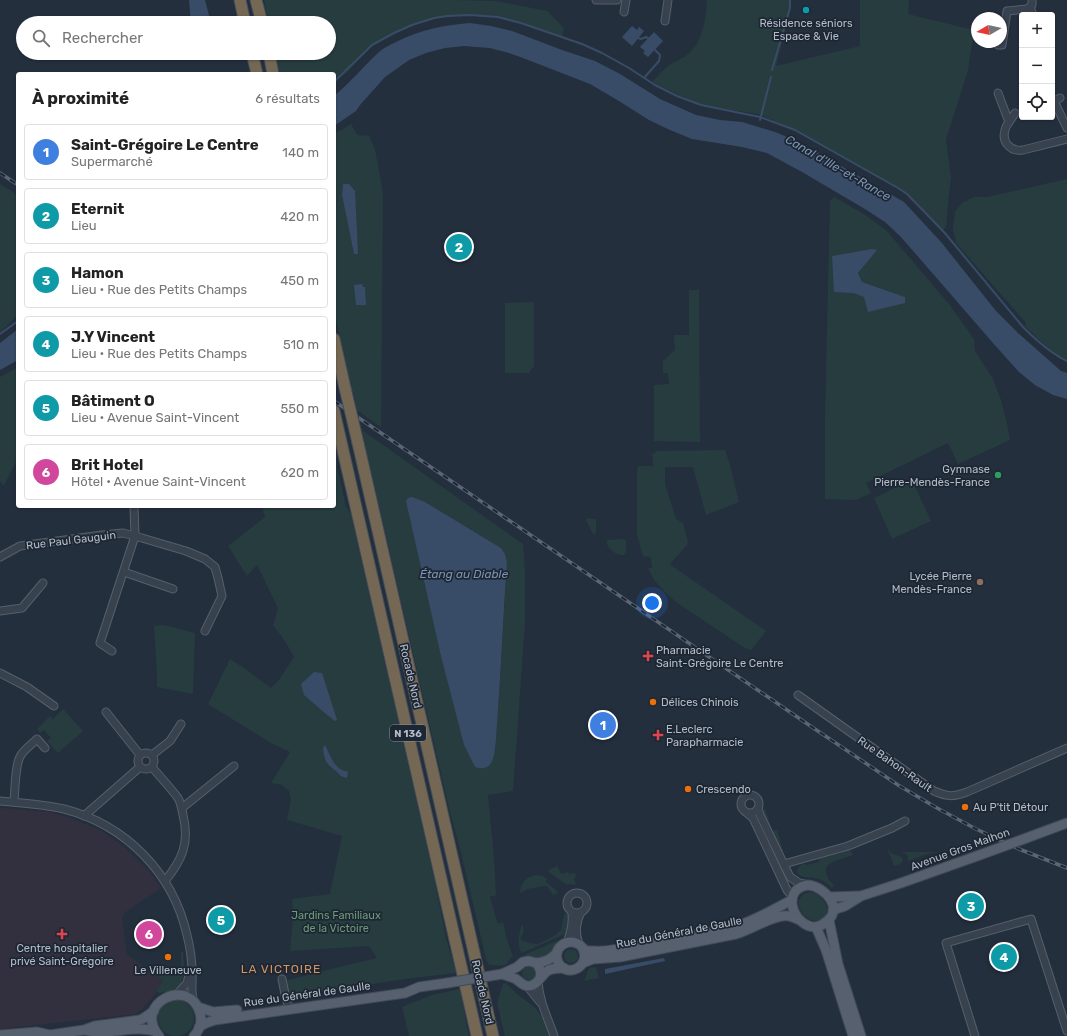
<!DOCTYPE html>
<html lang="fr">
<head>
<meta charset="utf-8">
<style>
	:root { --surface:#fff; --page:#f6f6f6; --text:#222; --muted:#767676; --line:#e0e0e0; --accent:#516482 }
	body { margin:0; font-family:Rubik,sans-serif; background:var(--page); color:var(--text) }
	.controls { position:absolute; right:12px; top:12px; display:grid; overflow:hidden; border-radius:4px; box-shadow:0 1px 3px #0004 }
	.controls button { width:36px; height:36px; display:grid; place-items:center; padding:0; border:0; border-bottom:1px solid var(--line); background:var(--surface); color:var(--text); font:20px sans-serif }
	.compass { position:absolute; left:971px; top:12px; width:36px; height:36px; border-radius:50%; background:var(--surface); box-shadow:0 1px 3px #0004; rotate:261deg }
	.you { position:absolute; left:652px; top:603px; width:14px; height:14px; margin:-10px; border:3px solid #fff; border-radius:50%; background:#1a73e8; box-shadow:0 0 0 6px #1a73e833 }
	.badge { display:grid; place-items:center; width:26px; height:26px; border-radius:50%; background:var(--accent); color:#fff; font-size:13px; font-weight:700 }
	.pin { position:absolute; translate:-50% -50%; border:2px solid #fff; box-shadow:0 1px 4px #0006 }
	.list { margin:0; padding:0; list-style:none }
	h2 { display:flex; justify-content:space-between; align-items:center; height:52px; margin:0; padding:0 16px; font-size:17px }
	h2 small { font-size:13px; font-weight:400; color:var(--muted) }
	.list li { display:grid; grid-template-columns:26px 1fr auto; gap:12px; align-items:center; box-sizing:border-box; height:56px; margin:0 8px 8px; padding:0 8px; border:1px solid var(--line); border-radius:4px }
	.list b { display:block; font-size:15px; white-space:nowrap }
	.list p { margin:0; font-size:13px; white-space:nowrap; color:var(--muted) }
	.list em { font-size:13px; font-style:normal; color:var(--muted) }
	.icon { flex:none; width:22px; height:22px; fill:none; stroke:currentColor; stroke-width:2; stroke-linecap:round; stroke-linejoin:round }
	.map { position:relative; flex:none; width:1067px; height:1036px; overflow:hidden }
	.search { position:absolute; background:var(--surface); box-shadow:0 1px 3px #0004; left:16px; top:16px; width:320px; height:44px; display:flex; align-items:center; gap:10px; box-sizing:border-box; padding:0 14px; border-radius:22px; color:var(--muted); font-size:15px }
	.panel { position:absolute; background:var(--surface); box-shadow:0 1px 3px #0004; left:16px; top:72px; width:320px; height:436px; border-radius:4px }
	.map>svg:first-child { display:block }
	.medical { fill:#32303f }
	.green { fill:#263c3f; fill-rule:evenodd }
	.water { fill:#394c67 }
	.lines { fill:none; stroke-linecap:round; stroke-linejoin:round }
	.stream { stroke:#394c67; stroke-width:2 }
	.minor-casing { stroke:#565f6c; stroke-width:9 }
	.major-casing { stroke:#414a57; stroke-width:11 }
	.highway-casing { stroke:#434c59; stroke-width:13 }
	.minor { stroke:#38414e; stroke-width:7 }
	.major { stroke:#56606e; stroke-width:9 }
	.highway { stroke:#746855; stroke-width:11 }
	.rail-casing { stroke:#5a6575; stroke-width:3.5 }
	.rail { stroke:#1d2633; stroke-width:2; stroke-dasharray:6; stroke-linecap:butt }
	.major-bridge-casing { stroke:#414a57; stroke-width:11; stroke-linecap:butt }
	.highway-bridge-casing { stroke:#434c59; stroke-width:13; stroke-linecap:butt }
	.major-bridge { stroke:#56606e; stroke-width:9 }
	.highway-bridge { stroke:#746855; stroke-width:11 }
	.culture-dot { fill:#0f9aa8; stroke:#1d2633; stroke-width:1.5 }
	.leisure-dot { fill:#2e9e5b; stroke:#1d2633; stroke-width:1.5 }
	.education-dot { fill:#8d6e63; stroke:#1d2633; stroke-width:1.5 }
	.health-dot { fill:#e0444e; stroke:#1d2633; stroke-width:1.5 }
	.food-dot { fill:#e8710a; stroke:#1d2633; stroke-width:1.5 }
	.labels { text-anchor:middle; stroke-width:3.5; stroke-linejoin:round; paint-order:stroke }
	.shield { fill:#1d2633; stroke:#878f9c; stroke-width:1 }
	.shield-label { font-size:10px; font-weight:bold; fill:#b4bcc9 }
	.poi-label { font-size:11px; fill:#b4bcc9; stroke:#1d2633; text-anchor:start }
	.street-label { font-size:11px; fill:#b4bcc9; stroke:#1d2633 }
	.park-label { font-size:11px; fill:#6b9a76; stroke:#1d2633 }
	.water-label { font-size:12px; font-style:italic; fill:#7c92b1; stroke:#1d2633 }
	.neighbourhood-label { font-size:12px; letter-spacing:1px; fill:#d59563; stroke:#1d2633 }
</style>
</head>
<body>
<div class="map">
<svg width="1067" height="1036" viewBox="0 0 1067 1036">
	<rect width="100%" height="100%" fill="#242f3e"/>
	<path class="medical" d="M0,808L51,812L73,819L100,830L123,846L150,872L161,888L124,913L122,918L127,954L163,981L152,998L141,1010L135,1014L0,1029Z"/>
	<g class="green">
		<path d="M264,0H454L496,1L547,11L564,28L562,37L524,23L498,16L467,15L439,18L410,26L376,42L347,72L334,82V74H280L276,53H329V23H269Z"/>
		<path d="M707,0H791V6L776,66L860,46V0H909L908,14L974,30L968,70L946,140L951,178L949,193L946,227L942,232L906,193L788,127L758,114L700,105L652,82C657,77 663,70 669,65C675,61 683,59 688,54C703,42 706,18 707,0Z"/>
		<path d="M351,124L357,135L369,136L375,149L383,193L381,427L368,418L357,410L353,392H352L334,310V133C341,131 345,128 351,124ZM343,184L358,254H354L342,195Z"/>
		<path d="M1067,179V360C1051,352 1038,339 1025,326L1026,323L956,243L953,229L955,212L962,203L974,197H987Z"/>
		<path d="M0,184L18,195V315L0,332Z"/>
		<path d="M834,197L864,214L886,230L949,304L974,339L975,351L993,379L1001,400L1007,423L1010,440L958,464L948,443L866,483L871,493L856,500L825,499V416L830,201ZM876,251L858,273L862,282L905,297H864L853,293L832,256Z"/>
		<path d="M689,290H699L700,442L654,441V385L669,384L668,373H663V361L675,350L674,335H689Z"/>
		<path d="M534,302V366L529,373H505V303Z"/>
		<path d="M18,367V458L4,485L0,482V377Z"/>
		<path d="M362,430L523,544L525,570V623L513,791L488,795L494,857L496,895L490,897L498,924L503,922L507,940L513,956C510,958 509,962 506,964C503,967 494,965 489,965L486,959L461,853L449,808L373,480L365,447H366ZM425,502L501,548L505,554L507,562L499,693L494,753L475,767L464,745L424,581Z"/>
		<path d="M334,441L337,454V468L346,506L351,515L434,878L446,938L456,973L405,979L288,997L285,981L327,970L377,958L369,946L290,951L293,916L292,899L330,894L342,836L287,820L291,799L289,791L282,785L271,783L290,752L271,743L208,704L230,659L244,668L271,688L279,680L294,657L285,641L273,625L278,608L257,565L247,576L228,546L265,517L262,506H334Z"/>
		<path d="M725,450L730,465L739,502L706,515L693,467H665V484L676,519L683,523L688,541L687,545L670,564L672,566L766,631L751,650L745,648L676,602L666,593L654,580L648,568H652L651,557L643,556L637,535V470L638,466H653L652,454L657,451Z"/>
		<path d="M912,480L931,521L892,539L874,498Z"/>
		<path d="M587,518L594,519L596,520V532L595,534H593L586,520Z"/>
		<path d="M623,539L626,540V552L624,555C616,556 605,547 607,540Z"/>
		<path d="M163,625L172,627L195,633L193,694L157,687V672L154,626Z"/>
		<path d="M63,709L83,731L58,753L47,741L51,738L44,730L40,733L37,729L50,716L53,719Z"/>
		<path d="M765,808L772,831L777,830L783,851H781L763,814L764,809Z"/>
		<path d="M887,847L891,853L902,857L903,861L900,864L894,866Z"/>
		<path d="M850,850L853,855L832,862L826,867C826,874 828,881 834,885L832,888C827,883 822,879 814,878C808,877 803,878 798,874L797,870L802,864H805L807,865L819,862V859Z"/>
		<path d="M903,852H939L927,854L908,861V856Z"/>
		<path d="M557,866L561,874L568,872L569,874L575,873L576,877L574,879L576,885L569,884L567,885L549,872V870Z"/>
		<path d="M536,875L543,876L547,879L546,882L557,891V894H554V896L547,886H545L527,889L521,893H520C521,882 526,877 536,875Z"/>
		<path d="M810,892C820,893 833,907 824,917C809,932 784,897 810,892Z"/>
		<path d="M564,914H568L569,916L567,933L522,953C516,945 519,934 522,924C525,929 523,934 520,939L528,943L538,944L554,936L561,930Z"/>
		<path d="M566,937L553,952L541,959L528,957L524,955Z"/>
		<circle cx="571" cy="956" r="7"/>
		<path d="M183,951C184,963 187,983 174,989C169,992 163,992 159,993L156,991L163,981L154,974L161,967L165,970L167,969V971L179,970L181,969V952Z"/>
		<circle cx="529" cy="973" r="7"/>
		<path d="M596,967L599,978L582,981L585,979L589,968Z"/>
		<path d="M506,983L516,993L533,1006L537,1010L545,1021L550,1036H505L497,1003L503,984Z"/>
		<path d="M460,989L469,1036H409L402,1007L432,995Z"/>
		<circle cx="176" cy="1018" r="18"/>
	</g>
	<g class="water">
		<path d="M189,0H205L211,23H191Z"/>
		<path d="M470,23L491,26L512,31L562,50L595,61L620,74L660,99L696,115L720,120L742,122L775,132L792,139L808,147L904,202L941,242L996,311L1018,333L1061,371L1067,373V399L1053,395L1035,385L1019,372L993,343L901,237L885,222L865,209L802,172L767,153L742,147L692,139L670,130L649,120L619,101L590,84L523,58L509,53L490,48L464,46L445,48L426,53L409,60L385,77L360,105L356,111L334,126V96C350,83 363,67 378,53C383,48 390,45 396,42C420,30 443,25 470,23Z"/>
		<path d="M632,26L637,30L639,27L644,31L632,46L622,37Z"/>
		<path d="M654,32L663,41L648,57L643,53L645,51L640,47Z"/>
		<path d="M343,184H349L355,191L358,254H354L342,195Z"/>
		<path d="M872,249L877,250L858,273L862,282L905,297V303L868,312L864,297L853,293L834,292L832,256Z"/>
		<path d="M362,284L363,287H365L366,305H356L354,285Z"/>
		<path d="M18,329V360L0,370V343Z"/>
		<path d="M412,497L425,502L501,548L505,554L507,562C503,616 501,670 497,724C496,733 496,757 491,763C488,769 480,769 475,767L464,745L441,656L406,501L408,498Z"/>
		<path d="M314,672L322,673L337,720L335,721L326,714L304,695L301,684Z"/>
		<path d="M325,745C330,754 334,770 346,771L348,772L347,778C342,777 341,776 338,773C327,763 325,764 323,748Z"/>
		<path d="M664,958L665,961L605,974V969Z"/>
	</g>
	<g class="lines">
		<g class="stream">
			<path d="M638,38L641,39L646,37L648,38"/>
			<path d="M772,70L790,8V0"/>
			<path d="M644,78L659,61L660,55L655,50"/>
			<path d="M334,82L372,45L394,33L412,25L434,18L447,16L470,15L498,17L521,23L582,44L602,53L629,68L655,85L677,96L701,105L760,117L795,130L898,188L907,194L944,232L1023,327C1036,340 1050,353 1067,361"/>
			<path d="M760,120L771,77"/>
			<path d="M0,334L18,321"/>
		</g>
		<defs>
			<g id="minor">
				<path d="M596,0H617"/>
				<path d="M1030,7L1033,15"/>
				<path d="M624,12L626,0"/>
				<path d="M665,21L668,0"/>
				<path d="M998,45H1002L1007,11L1027,9L1032,5V0"/>
				<path d="M998,93L1009,122"/>
				<path d="M1060,98L1054,101L1067,128"/>
				<path d="M1015,113C1012,118 1008,123 1006,127C1000,141 1010,152 1023,150L1067,139"/>
				<path d="M0,557L20,546L102,535L123,533L142,538L186,551L205,559L215,567L218,578L222,596L205,631"/>
				<path d="M124,572L173,589"/>
				<path d="M0,611L22,608L43,583"/>
				<path d="M112,651L100,643L135,536L134,506"/>
				<path d="M0,673L27,687L54,706"/>
				<path d="M798,695L850,732L934,791C948,797 953,797 967,792L1067,748"/>
				<path d="M106,712L140,755"/>
				<circle cx="146" cy="761" r="8"/>
				<path d="M152,755L170,741L181,724"/>
				<path d="M152,767C160,777 170,787 178,798C181,803 182,810 183,815C190,843 182,860 165,881"/>
				<circle cx="750" cy="804" r="9"/>
				<path d="M0,801C21,803 43,804 64,809C126,825 173,873 187,935C190,947 192,960 192,972C193,982 190,992 194,1002"/>
				<path d="M14,802C15,791 15,763 21,755C25,749 32,744 37,739L45,748"/>
				<path d="M182,808L234,766"/>
				<path d="M758,808L760,815L790,877L799,883L808,885"/>
				<path d="M746,812L753,818L787,890L792,896"/>
				<path d="M84,816L140,767"/>
				<path d="M784,864L848,846L892,828L905,821"/>
				<circle cx="577" cy="903" r="10"/>
				<path d="M567,942C571,933 573,922 572,912"/>
				<path d="M579,944C575,934 576,922 581,912"/>
				<path d="M282,979L286,999L288,1004"/>
				<path d="M538,981C539,1001 548,1018 554,1036"/>
				<path d="M527,986L540,1002"/>
				<path d="M176,995L187,983L189,975"/>
				<path d="M975,1036L946,943L1031,919L1067,1031"/>
			</g>
			<g id="major">
				<path d="M1021,840L1067,823"/>
				<path d="M808,885C824,886 844,908 827,921C824,924 821,926 816,927C794,928 779,889 808,885Z"/>
				<path d="M829,897L859,896"/>
				<path d="M833,910L845,906L861,896L901,883L977,856"/>
				<path d="M829,920L838,964L861,1036"/>
				<path d="M816,927L826,950L853,1036"/>
				<path d="M583,949C591,967 566,979 558,962C556,957 556,952 559,948C564,942 572,940 578,944C581,945 582,948 585,950C587,951 591,951 594,951C606,952 620,949 633,946C655,942 676,938 698,934C711,932 725,930 737,926C756,920 774,909 792,900"/>
				<path d="M536,963C545,962 550,960 557,953"/>
				<path d="M583,963L593,959L620,957L736,934C751,930 774,914 788,916C792,916 796,919 800,920"/>
				<path d="M502,974C507,976 512,977 516,979C520,982 522,985 527,986C538,987 541,974 549,970C554,968 559,968 564,968"/>
				<path d="M502,974L517,967L523,962L529,961L536,963L539,967L541,973L540,978"/>
				<path d="M198,1007L213,1012L237,1010"/>
				<path d="M199,1027L206,1023L215,1020L405,993L419,987L447,983"/>
				<path d="M85,1030C104,1035 121,1029 139,1029C145,1029 150,1030 155,1031"/>
				<path d="M0,1035L37,1032L50,1035L84,1030L95,1026L140,1020L144,1018L154,1011"/>
				<path d="M159,1036C132,1004 189,975 200,1013C202,1021 200,1030 194,1036"/>
			</g>
			<g id="highway">
				<path d="M240,0L245,23"/>
				<path d="M256,0L262,23"/>
				<path d="M252,53L257,74"/>
				<path d="M269,53L273,74"/>
				<path d="M334,339L345,388"/>
				<path d="M334,411L477,1036"/>
				<path d="M358,443L493,1036"/>
			</g>
		</defs>
		<use href="#minor" class="minor-casing"/>
		<use href="#major" class="major-casing"/>
		<use href="#highway" class="highway-casing"/>
		<use href="#minor" class="minor"/>
		<use href="#major" class="major"/>
		<use href="#highway" class="highway"/>
		<defs>
			<g id="rail">
				<path d="M0,173L18,185"/>
				<path d="M334,401L806,723L898,785L937,808L976,829L1019,849L1067,868"/>
			</g>
		</defs>
		<use href="#rail" class="rail-casing"/>
		<use href="#rail" class="rail"/>
		<defs>
			<g id="major-bridge">
				<path d="M977,856L1021,840"/>
				<path d="M447,983L502,974"/>
			</g>
			<path id="highway-bridge" d="M345,388L358,443"/>
		</defs>
		<use href="#major-bridge" class="major-bridge-casing"/>
		<use href="#highway-bridge" class="highway-bridge-casing"/>
		<use href="#major-bridge" class="major-bridge"/>
		<use href="#highway-bridge" class="highway-bridge"/>
	</g>
	<circle class="culture-dot" cx="806" cy="10" r="4"/>
	<circle class="leisure-dot" cx="998" cy="475" r="4"/>
	<circle class="education-dot" cx="980" cy="582" r="4"/>
	<g class="health-dot">
		<path d="M646 650h4v4h4v4h-4v4h-4v-4h-4v-4h4z"/>
		<path d="M656 729h4v4h4v4h-4v4h-4v-4h-4v-4h4z"/>
		<path d="M60 928h4v4h4v4h-4v4h-4v-4h-4v-4h4z"/>
	</g>
	<g class="food-dot">
		<circle cx="653" cy="702" r="4"/>
		<circle cx="688" cy="789" r="4"/>
		<circle cx="965" cy="807" r="4"/>
		<circle cx="168" cy="957" r="4"/>
	</g>
	<g class="labels">
		<rect class="shield" x="390" y="725" width="36" height="16" rx="3"/>
		<g class="shield-label">
			<text x="408" y="737">N 136</text>
		</g>
		<g class="poi-label">
			<text x="806" y="27" text-anchor="middle">Résidence séniors<tspan x="806" dy="13">Espace &amp; Vie</tspan></text>
			<text x="990" y="473" text-anchor="end">Gymnase<tspan x="990" dy="13">Pierre-Mendès-France</tspan></text>
			<text x="972" y="580" text-anchor="end">Lycée Pierre<tspan x="972" dy="13">Mendès-France</tspan></text>
			<text x="656" y="654">Pharmacie<tspan x="656" dy="13">Saint-Grégoire Le Centre</tspan></text>
			<text x="661" y="706">Délices Chinois</text>
			<text x="666" y="733">E.Leclerc<tspan x="666" dy="13">Parapharmacie</tspan></text>
			<text x="696" y="793">Crescendo</text>
			<text x="973" y="811">Au P'tit Détour</text>
			<text x="62" y="952" text-anchor="middle">Centre hospitalier<tspan x="62" dy="13">privé Saint-Grégoire</tspan></text>
			<text x="168" y="974" text-anchor="middle">Le Villeneuve</text>
		</g>
		<g class="street-label">
			<text transform="translate(71 540) rotate(-7)" y="4">Rue Paul Gauguin</text>
			<text transform="translate(411 676) rotate(77)" y="4">Rocade Nord</text>
			<text transform="translate(895 764) rotate(35)" y="4">Rue Bahon-Rault</text>
			<text transform="translate(960 849) rotate(-20)" y="4">Avenue Gros Malhon</text>
			<text transform="translate(679 932) rotate(-11)" y="4">Rue du Général de Gaulle</text>
			<text transform="translate(483 992) rotate(77)" y="4">Rocade Nord</text>
			<text transform="translate(307 994) rotate(-8)" y="4">Rue du Général de Gaulle</text>
		</g>
		<g class="park-label">
			<text x="336" y="919">Jardins Familiaux<tspan x="336" dy="13">de la Victoire</tspan></text>
		</g>
		<g class="water-label">
			<text transform="translate(838 168) rotate(30)" y="4">Canal d'Ille-et-Rance</text>
			<text x="464" y="578">Étang au Diable</text>
		</g>
		<g class="neighbourhood-label">
			<text x="281" y="973">LA VICTOIRE</text>
		</g>
	</g>
</svg>
<div class="controls">
<button>+</button>
<button>−</button>
<button><svg class="icon" aria-label="locate" viewBox="0 0 24 24"><circle cx="12" cy="12" r="6"/><path d="M12 2v4M12 18v4M2 12h4M18 12h4"/></svg></button>
</div>
<svg class="compass" viewBox="-18 -18 36 36"><path d="M0-13l5 13h-10z" fill="#e53935"/><path d="M0 13l5-13h-10z" fill="#767676"/></svg>
<div class="you"></div>
<div class="pin badge" style="left:603px;top:725px;background:#3f7fe0">1</div>
<div class="pin badge" style="left:459px;top:247px;background:#0f9aa8">2</div>
<div class="pin badge" style="left:971px;top:906px;background:#0f9aa8">3</div>
<div class="pin badge" style="left:1004px;top:957px;background:#0f9aa8">4</div>
<div class="pin badge" style="left:221px;top:920px;background:#0f9aa8">5</div>
<div class="pin badge" style="left:149px;top:934px;background:#d1479c">6</div>
<div class="search"><svg class="icon" aria-label="search" viewBox="0 0 24 24"><circle cx="10" cy="10" r="6"/><path d="M15 15l6 6"/></svg>Rechercher</div>
<section class="panel">
<h2>À proximité<small>6 résultats</small></h2>
<ul class="list">
<li><span class="badge" style="background:#3f7fe0">1</span><div><b>Saint-Grégoire Le Centre</b><p>Supermarché</p></div><em>140 m</em></li>
<li><span class="badge" style="background:#0f9aa8">2</span><div><b>Eternit</b><p>Lieu</p></div><em>420 m</em></li>
<li><span class="badge" style="background:#0f9aa8">3</span><div><b>Hamon</b><p>Lieu · Rue des Petits Champs</p></div><em>450 m</em></li>
<li><span class="badge" style="background:#0f9aa8">4</span><div><b>J.Y Vincent</b><p>Lieu · Rue des Petits Champs</p></div><em>510 m</em></li>
<li><span class="badge" style="background:#0f9aa8">5</span><div><b>Bâtiment O</b><p>Lieu · Avenue Saint-Vincent</p></div><em>550 m</em></li>
<li><span class="badge" style="background:#d1479c">6</span><div><b>Brit Hotel</b><p>Hôtel · Avenue Saint-Vincent</p></div><em>620 m</em></li>
</ul>
</section>
</div>
</body>
</html>
